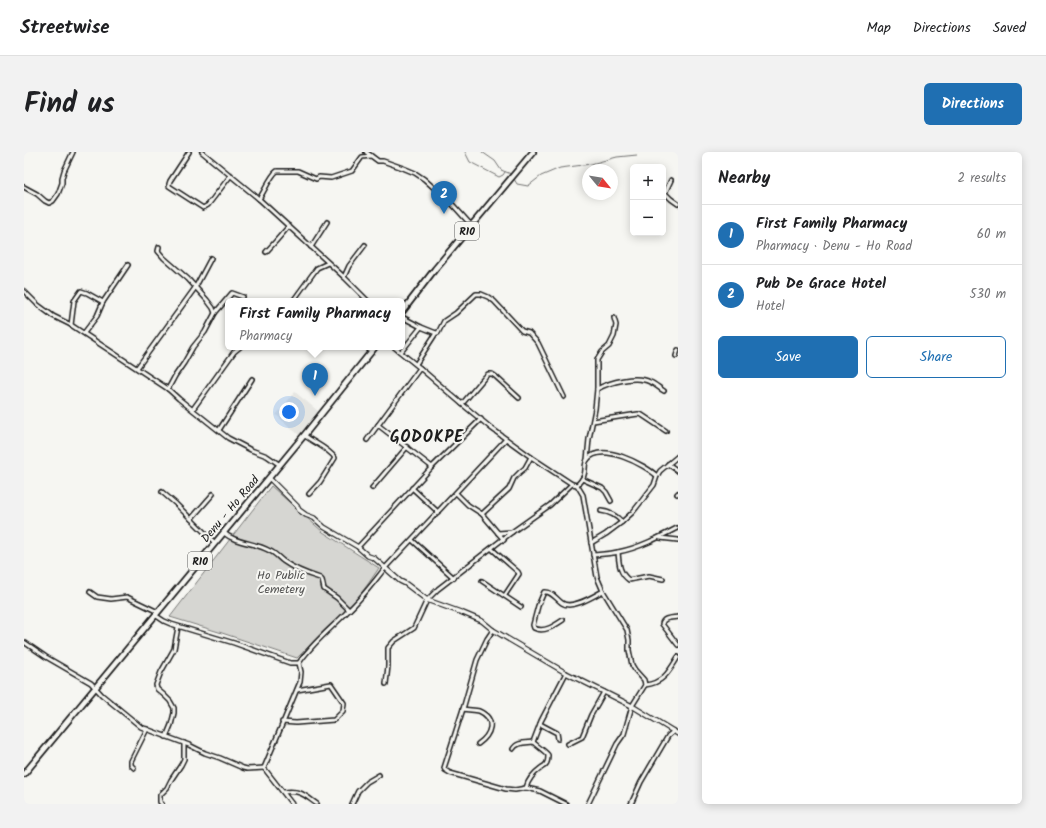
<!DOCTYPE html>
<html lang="en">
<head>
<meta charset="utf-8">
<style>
	:root { --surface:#fff; --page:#f2f2f2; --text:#202124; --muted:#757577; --line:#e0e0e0; --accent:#1f6fb2 }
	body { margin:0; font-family:Kalam,sans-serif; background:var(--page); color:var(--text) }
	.controls { position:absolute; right:12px; top:12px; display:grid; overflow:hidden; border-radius:6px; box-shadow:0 2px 10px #0003 }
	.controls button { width:36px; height:36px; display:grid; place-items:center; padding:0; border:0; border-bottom:1px solid var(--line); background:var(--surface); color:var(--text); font:20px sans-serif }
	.compass { position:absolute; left:558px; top:12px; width:36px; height:36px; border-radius:50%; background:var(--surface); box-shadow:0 2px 10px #0003; rotate:120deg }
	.you { position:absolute; left:265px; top:260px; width:14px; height:14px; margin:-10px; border:3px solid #fff; border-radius:50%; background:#1a73e8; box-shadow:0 0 0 6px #1a73e833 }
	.badge { display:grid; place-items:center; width:26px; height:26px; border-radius:50%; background:var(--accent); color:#fff; font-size:13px; font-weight:700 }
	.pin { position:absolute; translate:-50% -33px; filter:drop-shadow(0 1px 2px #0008) }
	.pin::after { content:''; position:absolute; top:21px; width:14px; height:12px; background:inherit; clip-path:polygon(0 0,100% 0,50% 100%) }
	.popup { position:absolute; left:201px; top:146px; width:180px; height:52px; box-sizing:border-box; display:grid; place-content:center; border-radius:6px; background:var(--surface); filter:drop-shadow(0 1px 3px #0005); font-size:13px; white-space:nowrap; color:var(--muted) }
	.popup b { font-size:15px; color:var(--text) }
	.popup::after { content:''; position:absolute; left:50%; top:100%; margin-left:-8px; border:8px solid transparent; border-top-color:var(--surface) }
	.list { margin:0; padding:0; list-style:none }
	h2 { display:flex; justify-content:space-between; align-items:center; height:52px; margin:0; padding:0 16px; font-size:17px }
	h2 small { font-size:13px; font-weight:400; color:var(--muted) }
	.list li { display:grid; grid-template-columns:26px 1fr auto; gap:12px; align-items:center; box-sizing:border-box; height:60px; padding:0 16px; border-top:1px solid var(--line) }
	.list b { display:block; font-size:15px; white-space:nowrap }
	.list p { margin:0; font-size:13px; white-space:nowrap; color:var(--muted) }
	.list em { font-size:13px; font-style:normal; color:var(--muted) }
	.actions { display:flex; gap:8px; padding:12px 16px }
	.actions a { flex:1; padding:9px 0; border:1px solid var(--accent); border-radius:6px; text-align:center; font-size:14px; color:var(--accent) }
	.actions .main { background:var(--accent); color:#fff }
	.map { position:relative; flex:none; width:654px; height:652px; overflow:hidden; border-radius:6px }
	header { display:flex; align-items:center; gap:24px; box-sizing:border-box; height:56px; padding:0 20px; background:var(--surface); border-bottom:1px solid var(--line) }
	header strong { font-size:19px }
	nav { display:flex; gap:22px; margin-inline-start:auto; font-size:14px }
	.intro { display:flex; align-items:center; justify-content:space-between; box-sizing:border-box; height:96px; padding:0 24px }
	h1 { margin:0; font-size:28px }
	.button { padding:10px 18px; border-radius:6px; background:var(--accent); color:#fff; font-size:14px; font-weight:700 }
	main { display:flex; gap:24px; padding:0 24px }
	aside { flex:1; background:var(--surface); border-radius:6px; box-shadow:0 2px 10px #0003 }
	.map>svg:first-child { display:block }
	.built { fill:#e6e6e2 }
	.green { fill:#d6d6d2; stroke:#797977 }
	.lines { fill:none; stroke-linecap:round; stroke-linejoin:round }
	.stream { stroke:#727271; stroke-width:1 }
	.minor-casing { stroke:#1c1c1c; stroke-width:6 }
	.tertiary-casing { stroke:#1c1c1c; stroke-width:6 }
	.primary-casing { stroke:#1c1c1c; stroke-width:8 }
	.minor { stroke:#f6f6f2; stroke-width:3 }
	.tertiary { stroke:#f6f6f2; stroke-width:3.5 }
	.primary { stroke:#f6f6f2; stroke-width:4.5 }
	.labels { text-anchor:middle; stroke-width:4; stroke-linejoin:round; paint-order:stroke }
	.shield { fill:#f6f6f2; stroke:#5d5d5c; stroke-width:1 }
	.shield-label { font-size:11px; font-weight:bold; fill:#1c1c1c }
	.street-label { font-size:12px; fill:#1c1c1c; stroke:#f6f6f2 }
	.park-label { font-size:12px; fill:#545453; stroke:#f6f6f2 }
	.district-label { font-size:16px; font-weight:bold; letter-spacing:1px; fill:#1c1c1c; stroke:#f6f6f2 }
</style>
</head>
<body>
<header>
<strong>Streetwise</strong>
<nav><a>Map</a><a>Directions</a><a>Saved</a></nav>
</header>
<div class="intro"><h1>Find us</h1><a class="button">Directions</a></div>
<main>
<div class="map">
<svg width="654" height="652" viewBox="0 0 654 652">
	<rect width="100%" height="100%" fill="#f6f6f2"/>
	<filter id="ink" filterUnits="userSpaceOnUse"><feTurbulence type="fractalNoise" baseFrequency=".025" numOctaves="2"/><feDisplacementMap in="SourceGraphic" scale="8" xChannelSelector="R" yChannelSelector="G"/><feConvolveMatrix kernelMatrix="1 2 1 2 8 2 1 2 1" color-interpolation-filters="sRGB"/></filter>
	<g filter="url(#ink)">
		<path class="built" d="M271,240L294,259L275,283L252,263Z"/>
		<path class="green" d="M247,334L299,380L355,416L344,432L329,452L273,506L198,481L146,465Z"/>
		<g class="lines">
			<g class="stream">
				<path d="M441,0L446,10L475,25L479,23L481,20"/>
				<path d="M458,0L471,9L477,18L487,22"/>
				<path d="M490,27L493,32L504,34L517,24L536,16L567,12L593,5L613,3L616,0"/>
			</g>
			<defs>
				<g id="minor">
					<path d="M165,0L146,29L145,32V34L179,56L184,53L207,23"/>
					<path d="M178,0L235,47L320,125L344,149"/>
					<path d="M342,0L354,9H359L379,16L391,21L400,27L429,53L448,74"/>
					<path d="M647,28L641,41L647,47L654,52"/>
					<path d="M0,35L13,42L21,49L25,51L29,49L34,42L38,31V26L40,19L49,0"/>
					<path d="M235,47C240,40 247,23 253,19H274L292,27L295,25L307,26L328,19L338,5L347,4"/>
					<path d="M135,95L134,99L140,106L164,127L183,148L189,156L191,161L181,180L169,195L160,211L151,224L144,237"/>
					<path d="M287,95L303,70"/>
					<path d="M242,100L252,89L265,74"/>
					<path d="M320,125L325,114L341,93"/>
					<path d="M0,139L14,153L29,164L47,173L144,237L155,247L204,286L227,298L243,304L256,313"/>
					<path d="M269,149L293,116L304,111"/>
					<path d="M191,161L208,141L219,145"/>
					<path d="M378,165L397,175L412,181H414L420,169L432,161L452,142H457L464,145L470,149L498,179L505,181L514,191L540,245"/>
					<path d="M47,173L50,149L57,139L63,141L79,150"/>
					<path d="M60,181L73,164L79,150L104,113"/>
					<path d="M370,195L396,216L438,252L467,276L507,305L548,332L553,333L559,343L573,425L579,439L603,478L605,488V498L608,513L611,518L620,528L621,533L608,554L600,582L593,592L564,652"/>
					<path d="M377,200L397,175"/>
					<path d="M652,204L654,198"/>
					<path d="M392,212L412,181"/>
					<path d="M113,216L171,136L187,106"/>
					<path d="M573,237C586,230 612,223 626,230C631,232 635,236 640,239"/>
					<path d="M438,252L461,225L464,222H468L471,224L495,246"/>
					<path d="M169,257L210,200L216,195"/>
					<path d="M569,269L614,262L618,263L642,279"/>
					<path d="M354,273L408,315"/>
					<path d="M195,278L228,227"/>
					<path d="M280,283C290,291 304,296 311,306L296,330L285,342"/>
					<path d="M343,288L396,216"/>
					<path d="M563,308L565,287L571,257L573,237V208L578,200L585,194L590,184L592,173L590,166"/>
					<path d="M644,312L654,319"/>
					<path d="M558,327L578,336L582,340L587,349"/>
					<path d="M553,333C556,330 559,327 560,323C562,318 560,312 563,308C577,289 621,313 633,324"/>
					<path d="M348,336L383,295"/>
					<path d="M388,336L414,360"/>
					<path d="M138,340L152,352L191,391"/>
					<path d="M432,341L444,353L458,362L485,337L490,326L496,320L501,316L507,305"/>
					<path d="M653,342L654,341"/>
					<path d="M577,359C586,360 592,363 598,370"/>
					<path d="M458,362L480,388"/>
					<path d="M167,367L189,342"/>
					<path d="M200,381C213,392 231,390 246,399C251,401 254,405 259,409C270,417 283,422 296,426L298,428L300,437L313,446L325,458"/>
					<path d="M474,381L488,380"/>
					<path d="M636,386L654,388"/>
					<path d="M388,388L430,426"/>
					<path d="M567,391L582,382L598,370L609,360L630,333L633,324L636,319L654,304"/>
					<path d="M334,395L408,315L457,267"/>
					<path d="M468,397L478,406L494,420L495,422L481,443"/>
					<path d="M594,400C595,411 595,421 605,428L625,424L639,427"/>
					<path d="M569,403C577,402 586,402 594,400C615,396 634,386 653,376"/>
					<path d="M458,429L497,455"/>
					<path d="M66,440L73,445L87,447L103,445L134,460"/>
					<path d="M131,463L140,469L147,472L210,491L266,511H275"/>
					<path d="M654,465C648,466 639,465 638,472L654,493"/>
					<path d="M539,468C530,474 520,481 510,476L509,473L514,454L520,440C528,439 532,447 538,451C548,458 570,444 579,439"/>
					<path d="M469,478L463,487L453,508L439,557L420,616L421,618L426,621L482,637L491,638L502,636"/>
					<path d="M0,490L22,505L67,531L78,543L117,575L165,593L181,601L196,606L219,616L223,617L240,616"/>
					<path d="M362,532L364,514V496L370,489L390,476L403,448L414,437L488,380L526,353L548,332"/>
					<path d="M621,533C639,531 645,520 654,505"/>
					<path d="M439,557C444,558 451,558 455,559C473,567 467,583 454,592"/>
					<path d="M258,570L272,571L310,568L319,559L320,551L307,532L273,538"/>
					<path d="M516,572L533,581L534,587"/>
					<path d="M142,585L147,573L150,561V556L146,549L140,543L133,537L132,533L137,520L150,497L154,475"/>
					<path d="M509,590C514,595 520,598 524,603C524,606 524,610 522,612C520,615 519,614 517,616C510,621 504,628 502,636L516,639L542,652"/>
					<path d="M509,590L517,569L542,521"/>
					<path d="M544,592L558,585L567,563L580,540"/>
					<path d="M489,597C493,590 501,591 509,590"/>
					<path d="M110,616L107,613V609L123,577"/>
					<path d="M240,616L276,530L277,520L275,511C288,491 308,476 324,459C338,446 349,431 361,416L482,287"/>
					<path d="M240,616L268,652"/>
					<path d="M260,640C277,638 280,643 293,652"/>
					<path d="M138,652L136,650V643L143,636L147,628L157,613L160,607V591"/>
					<path d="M328,652L334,639L343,630L355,623"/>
					<path d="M607,652L617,630L644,584L650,579"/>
				</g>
				<path id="tertiary" d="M245,326L273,354L275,358L282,363L290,366L300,375L334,395L344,404L350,406L376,429L382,432L403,448L439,461L458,469L469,478L542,521L608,554L654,582"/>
				<g id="primary">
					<path d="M378,160L411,117L509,0"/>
					<path d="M0,622L282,281L351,195"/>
				</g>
			</defs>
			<use href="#minor" class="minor-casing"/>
			<use href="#tertiary" class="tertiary-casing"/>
			<use href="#primary" class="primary-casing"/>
			<use href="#minor" class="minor"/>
			<use href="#tertiary" class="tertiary"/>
			<use href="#primary" class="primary"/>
		</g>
	</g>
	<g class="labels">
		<g class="shield">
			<rect x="431" y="70" width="24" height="18" rx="3"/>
			<rect x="164" y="400" width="24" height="18" rx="3"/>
		</g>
		<g class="shield-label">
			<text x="443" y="83">R10</text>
			<text x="176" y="413">R10</text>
		</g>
		<g class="street-label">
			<text transform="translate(206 357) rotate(-50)" y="4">Denu - Ho Road</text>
		</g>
		<g class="park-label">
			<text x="257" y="427">Ho Public<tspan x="257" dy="14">Cemetery</tspan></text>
		</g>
		<g class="district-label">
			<text x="403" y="290">GODOKPE</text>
		</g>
	</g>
</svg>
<div class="controls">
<button>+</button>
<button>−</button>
</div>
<svg class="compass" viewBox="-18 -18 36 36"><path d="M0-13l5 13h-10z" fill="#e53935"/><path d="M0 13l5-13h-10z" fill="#757577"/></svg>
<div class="you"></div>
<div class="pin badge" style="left:291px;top:244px">1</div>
<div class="popup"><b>First Family Pharmacy</b>Pharmacy</div>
<div class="pin badge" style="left:420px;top:62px">2</div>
</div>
<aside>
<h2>Nearby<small>2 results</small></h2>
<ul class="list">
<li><span class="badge">1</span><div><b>First Family Pharmacy</b><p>Pharmacy · Denu - Ho Road</p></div><em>60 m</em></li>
<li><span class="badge">2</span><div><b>Pub De Grace Hotel</b><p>Hotel</p></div><em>530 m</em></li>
</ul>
<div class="actions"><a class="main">Save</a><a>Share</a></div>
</aside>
</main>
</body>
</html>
